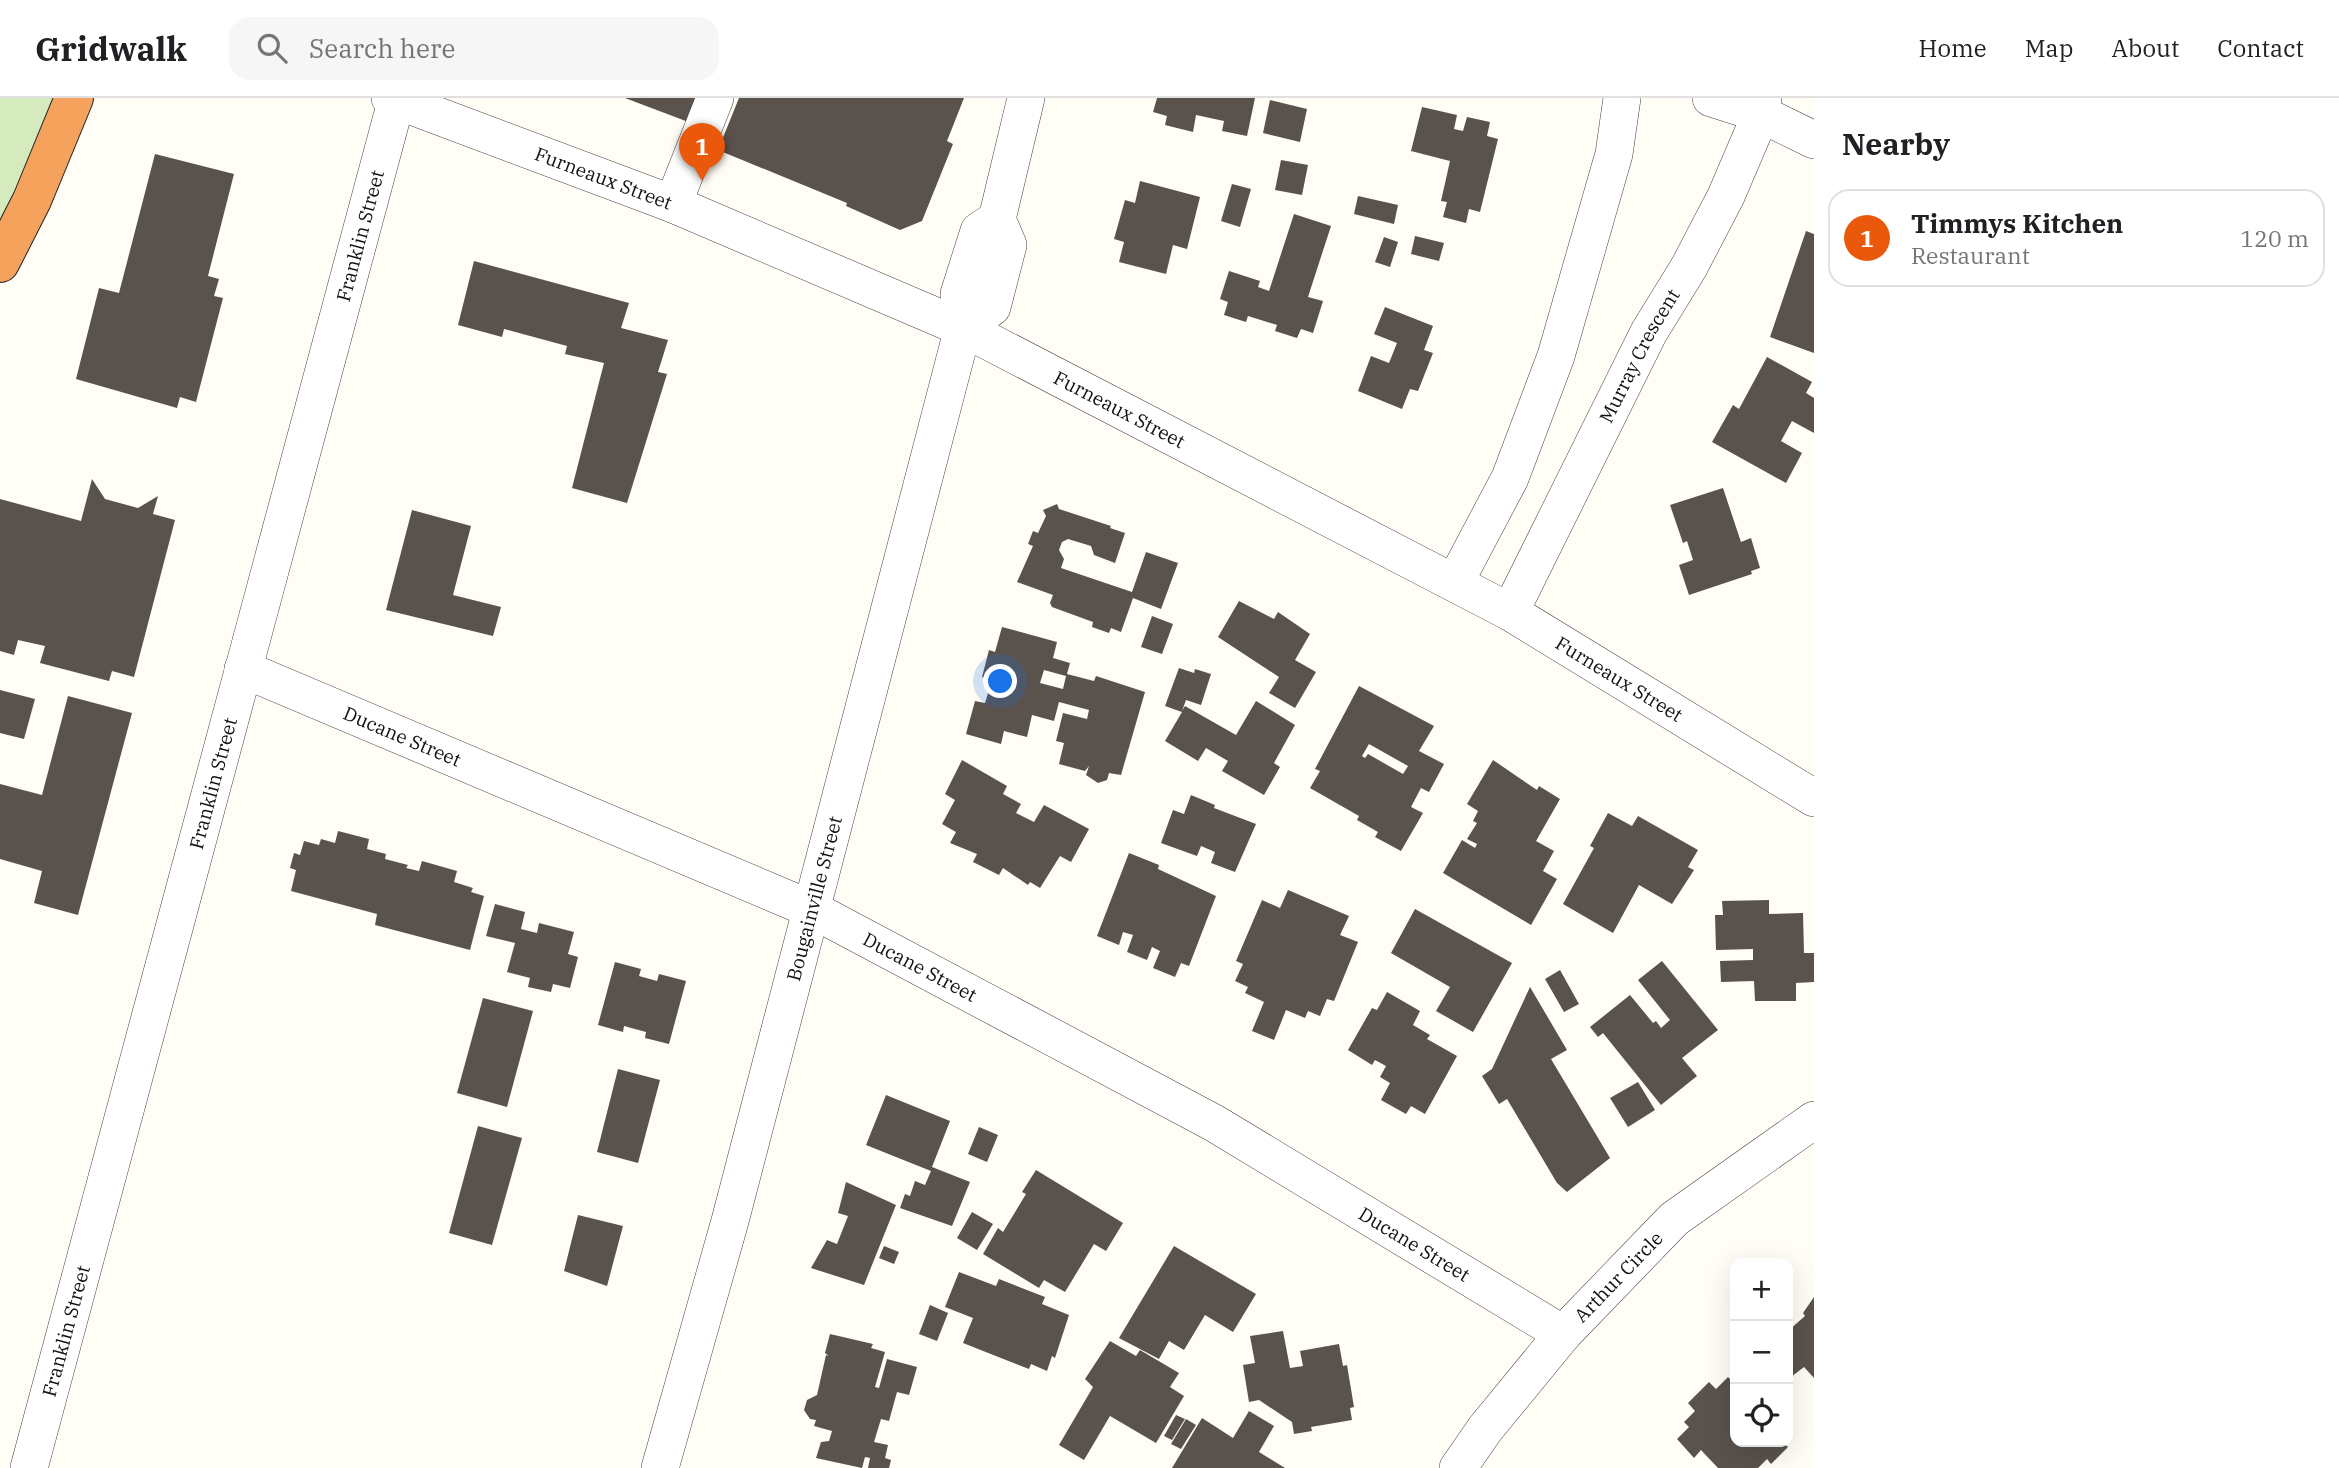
<!DOCTYPE html>
<html lang="en">
<head>
<meta charset="utf-8">
<style>
	:root { --surface:#fff; --page:#f6f6f6; --text:#202124; --muted:#757577; --line:#e0e0e0; --accent:#ea580c }
	body { margin:0; font-family:"IBM Plex Serif",serif; background:var(--page); color:var(--text) }
	.controls { position:absolute; right:21px; bottom:21px; display:grid; overflow:hidden; border-radius:14px; box-shadow:0 7px 28px #0002 }
	.controls button { width:63px; height:63px; display:grid; place-items:center; padding:0; border:0; border-bottom:2px solid var(--line); background:var(--surface); color:var(--text); font:35px sans-serif }
	.you { position:absolute; left:1001px; top:584px; width:24px; height:24px; margin:-18px; border:5px solid #fff; border-radius:50%; background:#1a73e8; box-shadow:0 0 0 10px #1a73e833 }
	.badge { display:grid; place-items:center; width:46px; height:46px; border-radius:50%; background:var(--accent); color:#fff; font-size:23px; font-weight:700 }
	.pin { position:absolute; translate:-50% -58px; filter:drop-shadow(0 2px 4px #0008) }
	.pin::after { content:''; position:absolute; top:37px; width:24px; height:21px; background:inherit; clip-path:polygon(0 0,100% 0,50% 100%) }
	.list { margin:0; padding:0; list-style:none }
	h2 { display:flex; justify-content:space-between; align-items:center; height:91px; margin:0; padding:0 28px; font-size:30px }
	h2 small { font-size:23px; font-weight:400; color:var(--muted) }
	.list li { display:grid; grid-template-columns:46px 1fr auto; gap:21px; align-items:center; box-sizing:border-box; height:98px; margin:0 14px 14px; padding:0 14px; border:2px solid var(--line); border-radius:21px }
	.list b { display:block; font-size:26px; white-space:nowrap }
	.list p { margin:0; font-size:23px; white-space:nowrap; color:var(--muted) }
	.list em { font-size:23px; font-style:normal; color:var(--muted) }
	.icon { flex:none; width:38px; height:38px; fill:none; stroke:currentColor; stroke-width:2; stroke-linecap:round; stroke-linejoin:round }
	.map { position:relative; flex:none; width:1814px; height:1370px; overflow:hidden }
	header { display:flex; align-items:center; gap:42px; box-sizing:border-box; height:98px; padding:0 35px; background:var(--surface); border-bottom:2px solid var(--line) }
	header strong { font-size:33px }
	nav { display:flex; gap:38px; margin-inline-start:auto; font-size:24px }
	.search { width:490px; height:63px; background:var(--page); display:flex; align-items:center; gap:18px; box-sizing:border-box; padding:0 24px; border-radius:21px; color:var(--muted); font-size:26px }
	main { display:flex }
	aside { flex:1; background:var(--surface) }
	.map>svg:first-child { display:block }
	.green { fill:#d5ebbd }
	.building { fill:#5a524d; fill-rule:evenodd }
	.lines { fill:none; stroke-linecap:round; stroke-linejoin:round }
	.minor-casing { stroke:#444; stroke-width:38 }
	.highway-casing { stroke:#222; stroke-width:40 }
	.minor { stroke:#fff; stroke-width:37 }
	.highway { stroke:#f5a25d; stroke-width:38 }
	.labels { text-anchor:middle; stroke-width:7; stroke-linejoin:round; paint-order:stroke }
	.street-label { font-size:19px; fill:#111; stroke:#fff }
</style>
</head>
<body>
<header>
<strong>Gridwalk</strong>
<div class="search"><svg class="icon" aria-label="search" viewBox="0 0 24 24"><circle cx="10" cy="10" r="6"/><path d="M15 15l6 6"/></svg>Search here</div>
<nav><a>Home</a><a>Map</a><a>About</a><a>Contact</a></nav>
</header>
<main>
<div class="map">
<svg width="1814" height="1370" viewBox="0 0 1814 1370">
	<rect width="100%" height="100%" fill="#fffdf5"/>
	<path class="green" d="M0,0H53L0,126Z"/>
	<g class="building">
		<path d="M625,0H701L691,25Z"/>
		<path d="M739,0H964L947,43L953,46L922,123L900,132L846,108L847,105L718,52Z"/>
		<path d="M1157,0H1255L1247,38L1222,33L1224,23L1196,17L1193,34L1165,27L1167,18L1153,14Z"/>
		<path d="M1270,2L1307,11L1300,44L1263,35Z"/>
		<path d="M1422,9L1457,17L1454,31L1463,33L1467,19L1490,24L1487,38L1498,41L1480,114L1469,111L1466,125L1443,119L1447,104L1441,103L1450,63L1411,53Z"/>
		<path d="M155,56L234,76L208,178L219,181L214,198L223,200L196,304L180,299L177,310L76,281L99,190L119,195Z"/>
		<path d="M1281,62L1308,67L1302,97L1275,92Z"/>
		<path d="M1140,83L1200,99L1187,151L1173,147L1166,176L1119,164L1124,144L1114,141L1125,102L1135,105Z"/>
		<path d="M1232,86L1251,91L1240,129L1221,123Z"/>
		<path d="M1358,98L1398,107L1394,126L1354,116Z"/>
		<path d="M1294,116L1331,128L1308,199L1323,203L1313,235L1301,231L1297,240L1275,233L1277,227L1248,218L1246,224L1224,217L1228,204L1220,201L1229,173L1260,183L1258,189L1269,193Z"/>
		<path d="M1806,133L1814,136V255L1770,239Z"/>
		<path d="M1415,138L1444,145L1439,163L1411,156Z"/>
		<path d="M1384,139L1398,144L1390,169L1375,164Z"/>
		<path d="M474,163L629,205L621,230L668,242L658,274L667,276L627,405L572,390L604,265L565,256L567,248L504,231L502,239L458,227Z"/>
		<path d="M1385,209L1433,228L1424,252L1433,255L1418,293L1410,291L1402,311L1358,293L1371,258L1389,265L1397,245L1374,236Z"/>
		<path d="M1767,259L1812,284L1806,295L1814,300V335L1792,323L1781,343L1802,355L1786,385L1712,344L1733,307L1739,311Z"/>
		<path d="M92,381L105,401L138,410L158,398L153,416L175,422L134,579L112,573L109,583L40,565L45,548L18,542L14,557L0,553V401L81,423Z"/>
		<path d="M1723,390L1741,444L1751,440L1760,470L1751,473L1752,476L1689,497L1679,467L1693,462L1687,443L1683,445L1670,407Z"/>
		<path d="M1057,406L1059,411L1111,428L1110,430L1125,435L1115,465L1094,457L1091,448L1068,441L1062,444L1059,452L1064,461L1061,470L1132,494L1146,454L1178,465L1161,511L1133,500L1121,534L1111,530L1109,535L1092,529L1093,524L1052,509L1050,505L1053,497L1017,484L1033,448L1028,446L1033,433L1038,435L1046,418L1043,412Z"/>
		<path d="M412,412L471,428L453,497L501,509L493,538L386,512Z"/>
		<path d="M1239,503L1274,521L1278,514L1310,536L1295,562L1316,574L1295,610L1269,595L1279,579L1218,539Z"/>
		<path d="M1152,518L1173,526L1162,556L1141,549Z"/>
		<path d="M1002,529L1057,544L1053,560L1070,565L1067,576L1094,583L1096,578L1145,594L1121,677L1109,675L1107,682L1098,685L1086,677L1089,668L1085,673L1059,666L1064,645L1056,643L1063,615L1087,621L1089,612L1059,604L1054,623L1032,617L1027,639L1004,633L1001,646L966,636L975,603L985,605L992,582L982,579L989,552L995,554ZM1044,572L1066,578L1063,591L1040,585Z"/>
		<path d="M1179,570L1194,575L1195,571L1211,576L1201,607L1186,602L1182,613L1185,608L1236,637L1256,603L1295,627L1274,665L1280,669L1264,697L1222,673L1228,663L1206,650L1198,663L1165,643L1182,614L1165,608Z"/>
		<path d="M1359,588L1434,628L1419,653L1444,666L1429,694L1421,690L1411,709L1423,715L1401,753L1375,739L1378,734L1357,722L1359,718L1310,690L1320,673L1315,671ZM1369,646L1408,668L1403,676L1368,656L1365,660L1362,658Z"/>
		<path d="M0,592L35,601L24,641L0,635Z"/>
		<path d="M68,598L132,615L78,817L34,805L42,773L0,761V686L42,697Z"/>
		<path d="M962,662L1007,688L1003,696L1021,706L1016,715L1034,724L1044,707L1089,731L1071,764L1060,758L1040,790L1030,784L1028,787L1003,770L999,777L973,764L977,756L950,745L956,734L942,726L955,702L945,696Z"/>
		<path d="M1493,662L1537,692L1539,688L1560,701L1536,743L1554,753L1543,773L1557,781L1531,827L1443,775L1462,742L1475,750L1477,746L1467,741L1477,725L1473,723L1478,713L1467,706Z"/>
		<path d="M1191,697L1215,707L1214,710L1256,726L1235,774L1211,765L1215,754L1201,748L1197,758L1161,745L1173,712L1184,716Z"/>
		<path d="M1608,715L1632,728L1638,718L1698,752L1688,769L1694,772L1672,806L1639,787L1613,835L1563,806L1594,750L1590,748Z"/>
		<path d="M338,733L369,741L367,751L386,756L385,761L408,767L406,770L419,773L422,763L457,773L454,784L473,790L471,794L484,798L470,852L375,827L377,816L291,793L296,772L290,770L294,755L300,757L304,743L319,747L321,741L335,745Z"/>
		<path d="M1129,755L1159,767L1158,771L1216,798L1189,868L1181,865L1175,879L1153,870L1160,853L1152,849L1147,862L1127,854L1133,837L1123,834L1119,847L1097,838Z"/>
		<path d="M1288,792L1349,818L1340,837L1358,844L1334,903L1327,901L1320,918L1308,913L1305,920L1286,912L1274,942L1252,933L1264,904L1245,895L1248,889L1235,883L1243,866L1236,863L1262,802L1280,810Z"/>
		<path d="M1769,802V816L1803,815L1804,855H1814V884L1796,885V903H1755L1754,883L1721,884L1720,863L1753,862V851L1716,852L1715,817H1723L1722,803Z"/>
		<path d="M495,806L525,814L521,831L537,835L539,825L574,834L568,856L578,859L570,890L553,886L551,894L528,889L530,880L507,874L515,845L486,838Z"/>
		<path d="M1415,811L1512,865L1473,934L1436,913L1450,889L1391,855Z"/>
		<path d="M1662,863L1718,932L1682,960L1697,978L1661,1007L1603,935L1598,939L1590,929L1630,897L1653,925L1656,923L1661,930L1670,922L1638,882Z"/>
		<path d="M615,864L641,871L639,878L657,883L659,876L686,883L669,946L645,940L646,934L624,928L623,934L598,927Z"/>
		<path d="M1560,872L1579,906L1564,914L1545,881Z"/>
		<path d="M1530,889L1567,952L1551,961L1610,1060L1567,1094L1557,1085L1507,1001L1499,1006L1482,978L1492,971Z"/>
		<path d="M1387,894L1420,913L1413,927L1430,937L1427,941L1457,958L1425,1016L1411,1008L1406,1016L1381,1002L1390,985L1380,979L1386,968L1375,962L1372,967L1348,952L1372,910L1377,912Z"/>
		<path d="M483,900L533,913L507,1009L457,995Z"/>
		<path d="M618,971L660,982L638,1065L597,1054Z"/>
		<path d="M1638,984L1655,1012L1628,1029L1610,1000Z"/>
		<path d="M886,997L950,1023L932,1069L970,1084L952,1128L900,1110L905,1096L910,1098L915,1083L925,1087L931,1073L866,1047Z"/>
		<path d="M478,1028L522,1040L492,1147L449,1135Z"/>
		<path d="M979,1029L998,1037L987,1064L968,1056Z"/>
		<path d="M1036,1072L1123,1125L1106,1153L1094,1146L1065,1194L1044,1182L1039,1190L983,1156L998,1130L1003,1134L1026,1096L1022,1094Z"/>
		<path d="M846,1084L896,1107L864,1187L811,1170L827,1142L837,1146L848,1118L838,1115Z"/>
		<path d="M972,1114L993,1126L977,1152L957,1140Z"/>
		<path d="M578,1117L623,1128L607,1188L564,1173Z"/>
		<path d="M884,1148L899,1154L894,1166L879,1160Z"/>
		<path d="M1174,1148L1256,1196L1233,1234L1205,1217L1184,1252L1169,1243L1159,1261L1119,1240Z"/>
		<path d="M959,1174L996,1188L999,1181L1045,1199L1042,1206L1069,1217L1055,1260L1052,1258L1047,1273L1031,1266L1029,1271L963,1245L973,1220L945,1209Z"/>
		<path d="M1814,1199V1280L1804,1269L1791,1279L1788,1275V1233L1805,1218L1803,1215Z"/>
		<path d="M930,1207L948,1215L937,1243L919,1236Z"/>
		<path d="M1283,1233L1290,1270L1303,1268L1300,1253L1339,1246L1343,1268L1347,1267L1354,1309L1350,1310L1352,1322L1311,1329L1312,1333L1294,1336L1292,1324L1259,1302L1249,1304L1243,1267L1255,1265L1250,1238Z"/>
		<path d="M830,1236L873,1246L871,1250L885,1254L875,1289L879,1290L887,1261L917,1269L909,1297L897,1294L889,1323L881,1321L874,1344L888,1347L885,1360L891,1362L889,1370H868L870,1360L865,1359L862,1370L816,1360L821,1344L829,1343L832,1333L814,1328L816,1322L810,1321L804,1312L807,1302L817,1297L826,1257L829,1258L825,1255Z"/>
		<path d="M1110,1243L1136,1258L1140,1252L1179,1275L1170,1289L1184,1298L1156,1345L1110,1318L1084,1362L1059,1347L1093,1289L1085,1281Z"/>
		<path d="M1728,1279L1732,1283L1735,1280V1344H1782L1788,1349L1771,1366L1767,1361L1758,1370H1718L1701,1352L1694,1360L1677,1341L1689,1329L1684,1324L1695,1313L1688,1305L1709,1284L1716,1291Z"/>
		<path d="M1249,1313L1274,1328L1259,1354L1285,1370H1172L1202,1320L1233,1340Z"/>
		<path d="M1176,1317L1185,1321L1172,1342L1164,1338Z"/>
		<path d="M1186,1321L1196,1327L1181,1351L1171,1346Z"/>
	</g>
	<g class="lines">
		<defs>
			<g id="minor">
				<path id="s1" d="M390,0L673,106L963,230L1510,514L1814,700"/>
				<path d="M1711,0L1761,16L1814,42"/>
				<path d="M673,106L715,0"/>
				<path d="M963,230L992,209L1008,147L997,121L1026,0"/>
				<path d="M1455,484L1510,380L1556,258L1614,56L1622,0"/>
				<path id="s2" d="M1510,514L1649,234L1689,169L1726,98L1761,16L1763,0"/>
				<path id="s3" d="M243,571L811,811L1214,1025L1563,1236"/>
				<path id="s4" d="M29,1370L397,0"/>
				<path id="s5" d="M660,1370L730,1123L963,230L959,196L979,133L997,121"/>
				<path id="s6" d="M1458,1370L1485,1331L1563,1236L1674,1121L1814,1022"/>
			</g>
			<path id="highway" d="M0,165L32,102L74,0"/>
		</defs>
		<use href="#minor" class="minor-casing"/>
		<use href="#highway" class="highway-casing"/>
		<use href="#minor" class="minor"/>
		<use href="#highway" class="highway"/>
	</g>
	<g class="labels">
		<g class="street-label">
			<text dy="7" stroke="none"><textPath href="#s1" startOffset="228">Furneaux Street</textPath></text>
			<text dy="7" stroke="none"><textPath href="#s4" startOffset="1276">Franklin Street</textPath></text>
			<text dy="7" stroke="none"><textPath href="#s2" startOffset="287">Murray Crescent</textPath></text>
			<text dy="7" stroke="none"><textPath href="#s1" startOffset="794">Furneaux Street</textPath></text>
			<text dy="7" stroke="none"><textPath href="#s1" startOffset="1362">Furneaux Street</textPath></text>
			<text dy="7" stroke="none"><textPath href="#s3" startOffset="173">Ducane Street</textPath></text>
			<text dy="7" stroke="none"><textPath href="#s4" startOffset="709">Franklin Street</textPath></text>
			<text dy="7" stroke="none"><textPath href="#s5" startOffset="590">Bougainville Street</textPath></text>
			<text dy="7" stroke="none"><textPath href="#s3" startOffset="740">Ducane Street</textPath></text>
			<text dy="7" stroke="none"><textPath href="#s3" startOffset="1307">Ducane Street</textPath></text>
			<text dy="7" stroke="none"><textPath href="#s6" startOffset="250">Arthur Circle</textPath></text>
			<text dy="7" stroke="none"><textPath href="#s4" startOffset="142">Franklin Street</textPath></text>
		</g>
	</g>
</svg>
<div class="controls">
<button>+</button>
<button>−</button>
<button><svg class="icon" aria-label="locate" viewBox="0 0 24 24"><circle cx="12" cy="12" r="6"/><path d="M12 2v4M12 18v4M2 12h4M18 12h4"/></svg></button>
</div>
<div class="you"></div>
<div class="pin badge" style="left:702px;top:83px">1</div>
</div>
<aside>
<h2>Nearby<small></small></h2>
<ul class="list">
<li><span class="badge">1</span><div><b>Timmys Kitchen</b><p>Restaurant</p></div><em>120 m</em></li>
</ul>
</aside>
</main>
</body>
</html>
